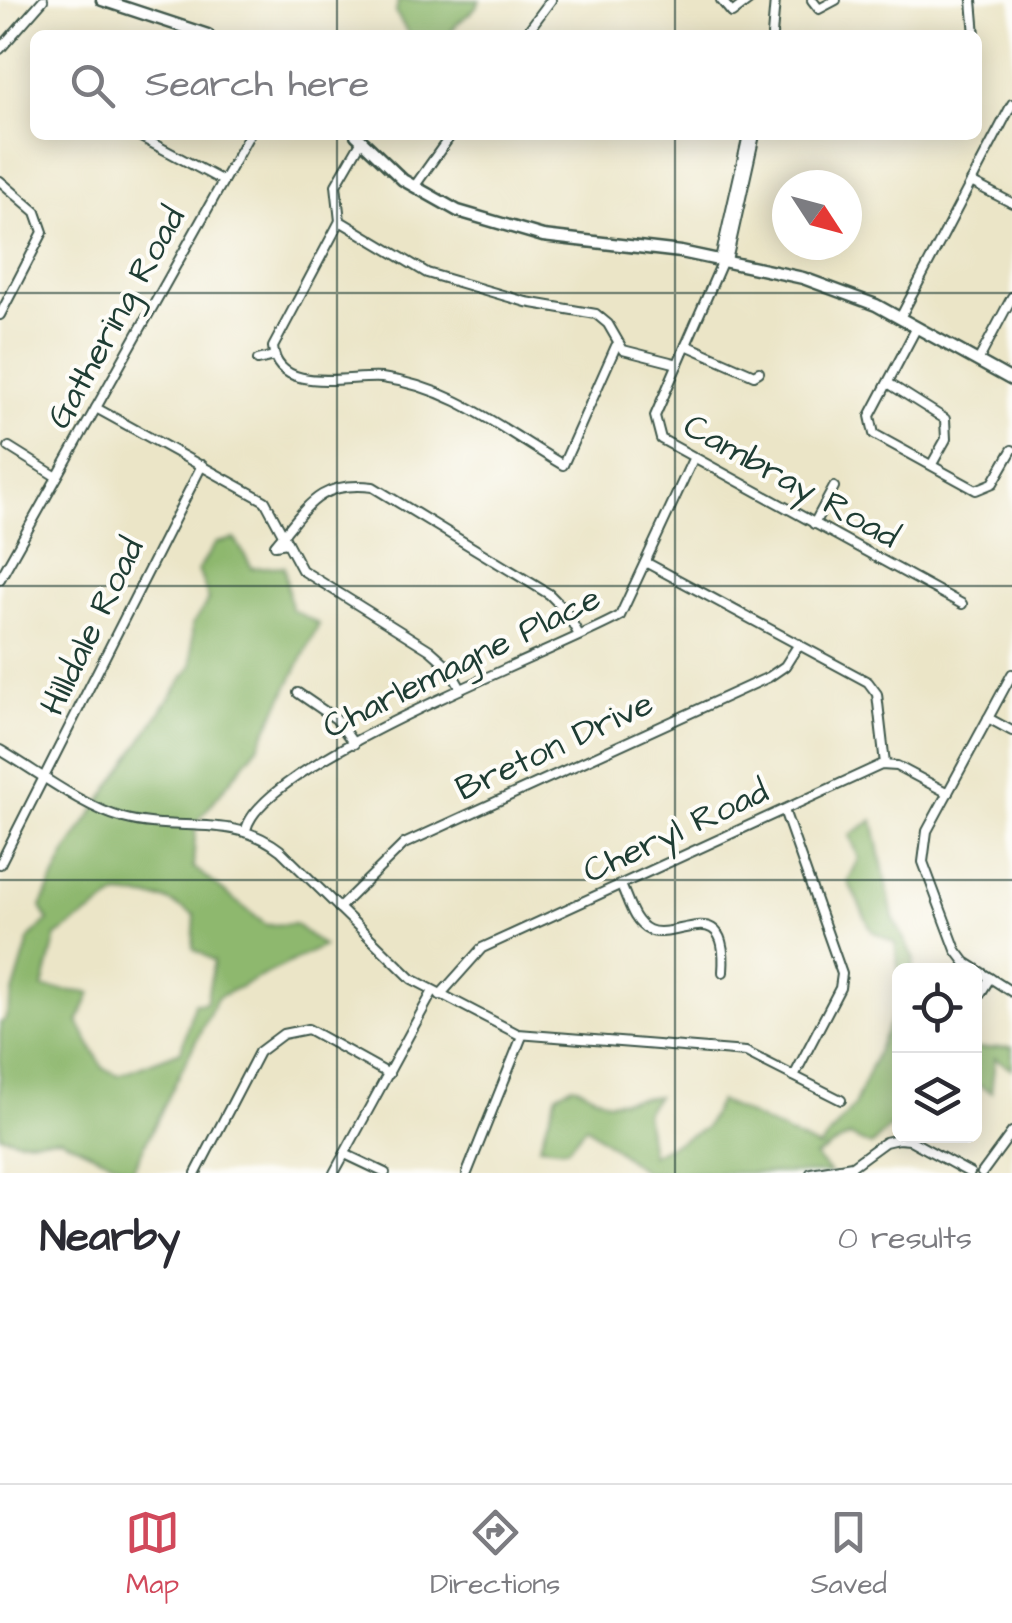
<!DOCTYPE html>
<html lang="en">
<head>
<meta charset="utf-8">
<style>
	:root { --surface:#fff; --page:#f2f2f3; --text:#2b2b33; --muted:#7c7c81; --line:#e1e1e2; --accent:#d1495b }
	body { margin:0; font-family:"Architects Daughter",sans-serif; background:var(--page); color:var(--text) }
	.controls { position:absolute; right:30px; bottom:30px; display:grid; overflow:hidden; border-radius:15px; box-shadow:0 5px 25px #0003 }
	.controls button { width:90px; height:90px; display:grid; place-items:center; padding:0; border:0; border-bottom:2px solid var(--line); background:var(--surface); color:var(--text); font:50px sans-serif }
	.compass { position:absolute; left:772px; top:170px; width:90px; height:90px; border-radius:50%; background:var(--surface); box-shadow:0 5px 25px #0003; rotate:126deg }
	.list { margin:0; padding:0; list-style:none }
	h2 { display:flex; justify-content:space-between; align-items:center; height:130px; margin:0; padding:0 40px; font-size:42px }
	h2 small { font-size:32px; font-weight:400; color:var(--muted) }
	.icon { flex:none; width:55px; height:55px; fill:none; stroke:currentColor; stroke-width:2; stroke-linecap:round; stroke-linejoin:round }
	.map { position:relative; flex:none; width:1012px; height:1173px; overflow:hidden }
	.search { position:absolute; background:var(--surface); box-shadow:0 5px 25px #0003; left:30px; right:30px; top:30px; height:110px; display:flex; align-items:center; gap:25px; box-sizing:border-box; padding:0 35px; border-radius:15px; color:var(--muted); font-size:38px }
	.sheet { height:310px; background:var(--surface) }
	nav { display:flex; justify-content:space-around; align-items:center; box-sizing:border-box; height:140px; border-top:2px solid var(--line); background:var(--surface); font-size:28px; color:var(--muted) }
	nav a { display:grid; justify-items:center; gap:5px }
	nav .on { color:var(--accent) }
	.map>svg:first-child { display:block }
	.forest { fill:#8eb86e; stroke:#567a51; stroke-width:2.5; fill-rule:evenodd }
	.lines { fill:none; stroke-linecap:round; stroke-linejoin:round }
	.minor-casing { stroke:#3e564a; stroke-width:12 }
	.secondary-casing { stroke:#3e564a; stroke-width:15 }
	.minor { stroke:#fff; stroke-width:8 }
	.secondary { stroke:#fff; stroke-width:10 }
	.grid { fill:none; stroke:#1f3d34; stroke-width:2.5; stroke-opacity:0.55 }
	.labels { text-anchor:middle; stroke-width:8; stroke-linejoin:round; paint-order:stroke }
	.street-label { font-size:35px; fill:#1f3d34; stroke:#fdfcf7 }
</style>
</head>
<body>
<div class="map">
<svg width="1012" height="1173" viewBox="0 0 1012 1173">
	<rect width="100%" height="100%" fill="#fdfcf7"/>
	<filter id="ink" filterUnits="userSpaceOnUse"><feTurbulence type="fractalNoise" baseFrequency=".01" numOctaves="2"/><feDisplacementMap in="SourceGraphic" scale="20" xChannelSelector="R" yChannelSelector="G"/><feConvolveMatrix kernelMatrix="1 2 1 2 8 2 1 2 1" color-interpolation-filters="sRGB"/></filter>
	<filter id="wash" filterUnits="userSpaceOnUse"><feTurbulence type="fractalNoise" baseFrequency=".0048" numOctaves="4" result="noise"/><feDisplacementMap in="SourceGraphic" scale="40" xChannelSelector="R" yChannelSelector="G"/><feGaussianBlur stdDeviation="2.25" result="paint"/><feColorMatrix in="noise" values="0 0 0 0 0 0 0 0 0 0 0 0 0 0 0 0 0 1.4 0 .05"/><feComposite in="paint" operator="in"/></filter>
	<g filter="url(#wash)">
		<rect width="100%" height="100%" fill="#ebe5c7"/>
		<g class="forest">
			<path d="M398,0H480C473,16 457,18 450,35H409L396,13Z"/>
			<path d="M235,539L252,568L284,566L291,609L319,624L259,745L196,823L193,867L266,925L295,924L323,946L217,998L132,1171L60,1138L18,1140L0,1135V1023L5,1020L30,937L48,921L41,907L67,851L192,665V625L209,600L198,570L216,543ZM118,895L164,899L195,915L193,948L214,961L206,1003H194L181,1051L118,1075L103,1068L78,1022L91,993L43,988L56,936Z"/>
			<path d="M873,820L893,917L914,959L913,970L899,973L895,943L872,931L848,881L859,859L850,835Z"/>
			<path d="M899,1000L896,1121L871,1146L850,1136L815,1156L830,1173H646L586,1126L567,1149L539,1146L557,1094L573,1085L608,1102L657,1096L645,1112L651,1155L705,1128L719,1101L819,1148L854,1106Z"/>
			<path d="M1012,1047V1069L995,1058L991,1092L975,1083V1049Z"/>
		</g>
	</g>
	<g filter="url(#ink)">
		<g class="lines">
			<defs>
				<g id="minor">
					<path d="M721,0L732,13L749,0"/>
					<path d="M812,0L819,9L836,0"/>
					<path d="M972,0L975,35"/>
					<path d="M525,35L551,0"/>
					<path d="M772,35L775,0"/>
					<path d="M0,49L43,0"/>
					<path d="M137,135L223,181"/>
					<path d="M362,140L336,185L340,221L427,273L526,302L596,314L608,324L623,350L678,364"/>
					<path d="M0,181L36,212L43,232L0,315"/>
					<path d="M971,182L1012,203"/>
					<path d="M414,187L451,135"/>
					<path d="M340,221L273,347C277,396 351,375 382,378C452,387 503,430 563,465L616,346"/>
					<path d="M720,259L748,135"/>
					<path d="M723,260L655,416L661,439L962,604"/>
					<path d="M727,261L755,135"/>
					<path d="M900,318L1012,104"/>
					<path d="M917,327L870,416L874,434L976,490L993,483L1012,450"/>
					<path d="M686,345L754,375L759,372"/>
					<path d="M258,360L274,356"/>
					<path d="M978,361L1012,297"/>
					<path d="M888,383L945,419L946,439L932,464"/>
					<path d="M96,408L265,501L302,570L430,650L448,666L461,689"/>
					<path d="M9,447L57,477"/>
					<path d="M814,524L834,487"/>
					<path d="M287,543L275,545C307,508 318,480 373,487L549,594L565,610L579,635"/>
					<path d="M647,563L868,682L877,694L885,764"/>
					<path d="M0,579L249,135"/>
					<path d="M1012,674L927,831L923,862L956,950L965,962L1012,992"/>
					<path d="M298,693L336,719L354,744"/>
					<path d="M988,718L1012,731"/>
					<path d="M0,750C38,772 81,806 123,818C177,833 233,813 280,850L412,979L518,1034L746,1052L841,1100"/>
					<path d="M784,810L842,974L840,988L794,1076"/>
					<path d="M246,830C260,763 553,653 620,616L693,459"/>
					<path d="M0,864L202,465"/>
					<path d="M621,885C628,899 633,923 649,930C676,942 729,893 723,972"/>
					<path d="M339,908L404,844L769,677L785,666L799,644"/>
					<path d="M440,995L482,948L881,765L897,766L948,793"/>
					<path d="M974,1004L990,978"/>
					<path d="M347,1155L385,1173"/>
					<path d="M196,1173L259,1052L283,1034L308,1029L389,1074"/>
					<path d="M334,1173L433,991"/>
					<path d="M467,1173L522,1036"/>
					<path d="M811,1173L852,1166L885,1142L898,1139L910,1140L970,1173"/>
					<path d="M982,1173L1012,1132"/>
				</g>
				<g id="secondary">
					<path d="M102,0L208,35"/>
					<path d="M356,135L403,180L458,211L543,236L681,252L803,278L876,305L1012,380"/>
				</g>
			</defs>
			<use href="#minor" class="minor-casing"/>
			<use href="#secondary" class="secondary-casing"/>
			<use href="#minor" class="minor"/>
			<use href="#secondary" class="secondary"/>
		</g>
	</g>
	<path class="grid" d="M337,0V35M675,0V35M337,135V1173M675,135V1173M0,293H1012M0,586H1012M0,880H1012"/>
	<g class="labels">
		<g class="street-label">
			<text transform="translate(115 317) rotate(-61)" y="12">Gathering Road</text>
			<text transform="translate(792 480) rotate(29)" y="12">Cambray Road</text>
			<text transform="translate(91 626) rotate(-64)" y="12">Hilldale Road</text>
			<text transform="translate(461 661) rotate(-26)" y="12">Charlemagne Place</text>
			<text transform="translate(554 745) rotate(-25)" y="12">Breton Drive</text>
			<text transform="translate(675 830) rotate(-25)" y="12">Cheryl Road</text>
		</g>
	</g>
</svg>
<div class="controls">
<button><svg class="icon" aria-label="locate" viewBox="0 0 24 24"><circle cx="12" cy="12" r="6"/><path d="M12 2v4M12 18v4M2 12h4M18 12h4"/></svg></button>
<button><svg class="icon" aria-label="layers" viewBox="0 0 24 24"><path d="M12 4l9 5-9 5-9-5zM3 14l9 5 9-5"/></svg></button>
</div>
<svg class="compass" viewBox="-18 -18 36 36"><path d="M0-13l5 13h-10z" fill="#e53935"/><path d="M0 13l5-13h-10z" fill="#7c7c81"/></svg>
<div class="search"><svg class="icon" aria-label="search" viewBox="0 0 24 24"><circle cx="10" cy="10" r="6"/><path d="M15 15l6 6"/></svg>Search here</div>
</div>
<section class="sheet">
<h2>Nearby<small>0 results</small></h2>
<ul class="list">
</ul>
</section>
<nav>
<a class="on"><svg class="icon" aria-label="map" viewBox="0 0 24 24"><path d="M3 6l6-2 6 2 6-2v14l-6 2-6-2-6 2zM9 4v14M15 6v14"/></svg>Map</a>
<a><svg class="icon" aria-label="directions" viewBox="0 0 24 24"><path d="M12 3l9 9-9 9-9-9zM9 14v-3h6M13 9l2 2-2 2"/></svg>Directions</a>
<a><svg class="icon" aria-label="saved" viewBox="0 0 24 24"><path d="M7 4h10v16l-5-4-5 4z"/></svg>Saved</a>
</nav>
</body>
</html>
